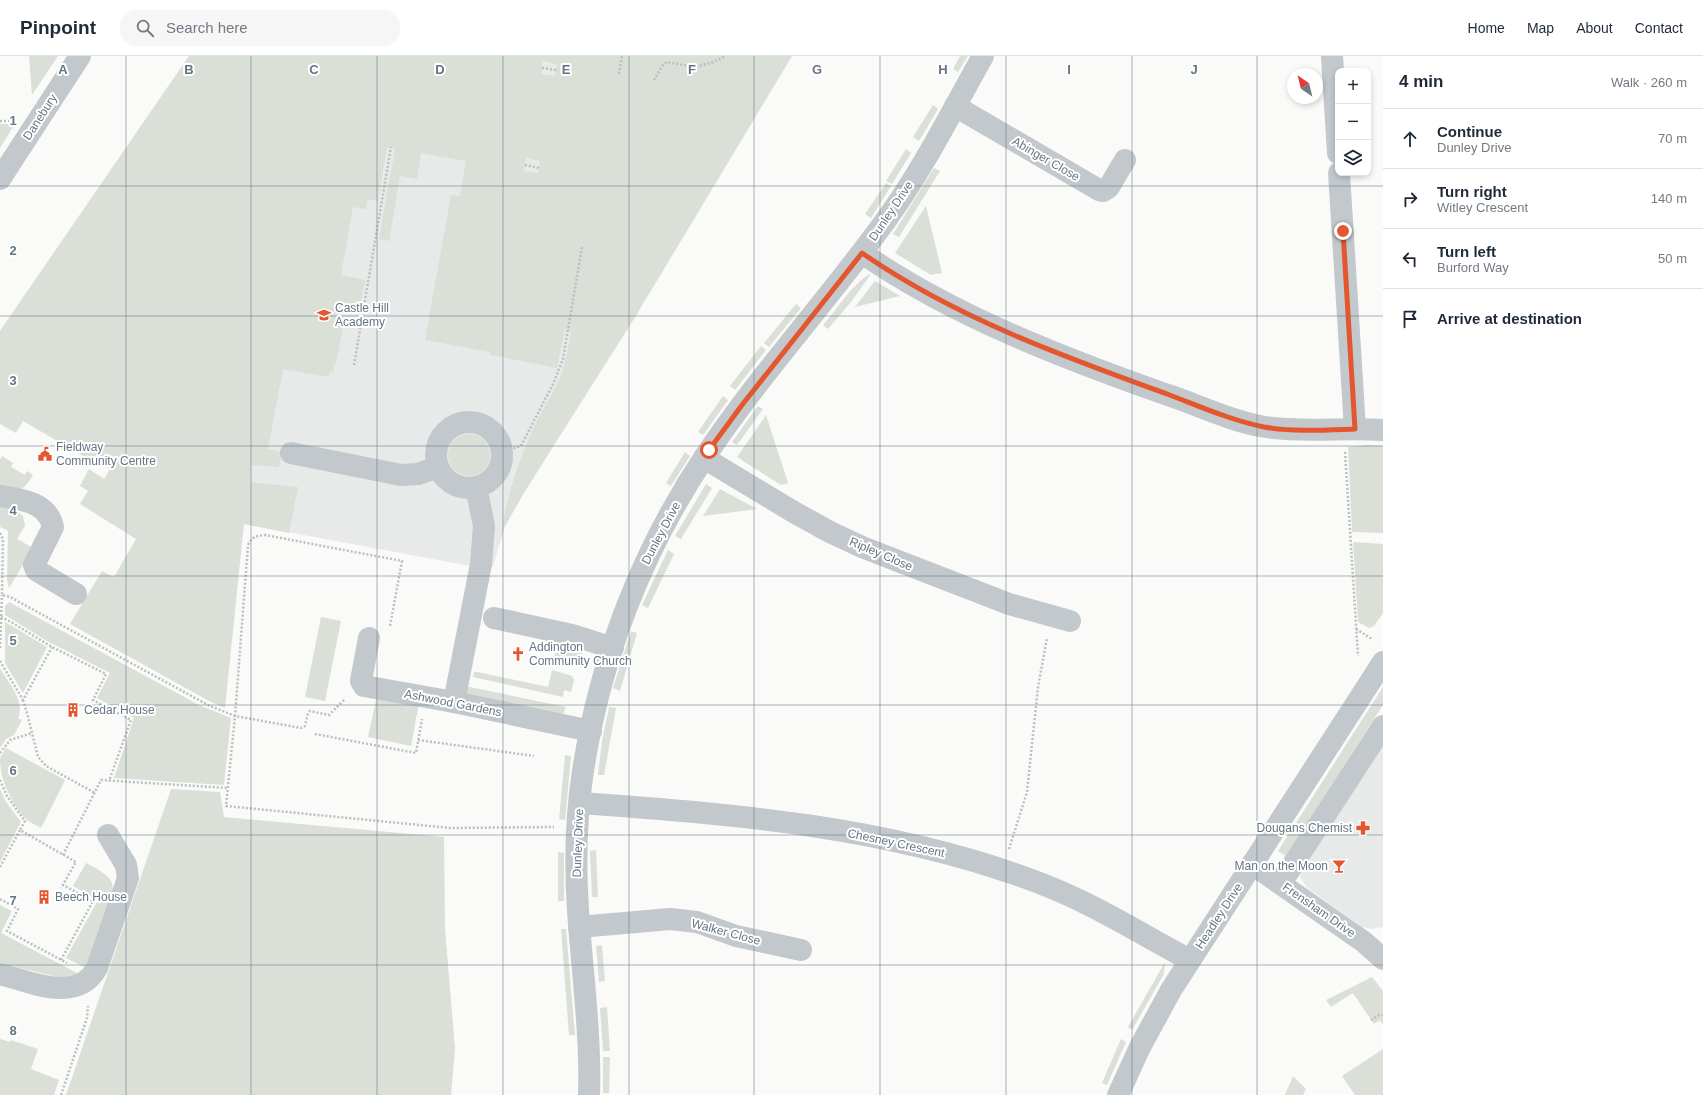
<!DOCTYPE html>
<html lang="en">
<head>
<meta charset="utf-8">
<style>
	:root { --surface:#fff; --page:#f6f6f7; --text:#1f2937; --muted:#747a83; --line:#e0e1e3 }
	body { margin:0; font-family:Arial,sans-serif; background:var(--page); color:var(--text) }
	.controls { position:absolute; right:12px; top:12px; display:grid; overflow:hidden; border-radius:8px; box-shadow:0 2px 6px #0003 }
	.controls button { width:36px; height:36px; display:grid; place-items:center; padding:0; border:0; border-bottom:1px solid var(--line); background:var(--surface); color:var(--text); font:20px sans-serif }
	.compass { position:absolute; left:1287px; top:12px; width:36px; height:36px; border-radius:50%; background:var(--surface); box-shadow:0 2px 6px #0003; rotate:325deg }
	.stop { position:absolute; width:12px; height:12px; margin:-9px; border:3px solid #e4572e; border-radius:50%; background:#fff }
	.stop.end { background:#e4572e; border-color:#fff; box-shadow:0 1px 4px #0008 }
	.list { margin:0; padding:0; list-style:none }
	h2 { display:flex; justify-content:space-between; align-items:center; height:52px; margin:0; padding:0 16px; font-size:17px }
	h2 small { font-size:13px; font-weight:400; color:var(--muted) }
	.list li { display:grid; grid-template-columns:26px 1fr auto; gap:12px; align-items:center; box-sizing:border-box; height:60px; padding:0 16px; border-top:1px solid var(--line) }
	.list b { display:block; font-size:15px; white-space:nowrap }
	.list p { margin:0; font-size:13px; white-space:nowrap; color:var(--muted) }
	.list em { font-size:13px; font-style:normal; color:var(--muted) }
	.icon { flex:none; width:22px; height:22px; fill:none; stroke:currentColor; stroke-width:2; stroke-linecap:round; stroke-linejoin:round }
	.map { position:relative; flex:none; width:1383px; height:1039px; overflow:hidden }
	header { display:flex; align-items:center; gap:24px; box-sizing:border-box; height:56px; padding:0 20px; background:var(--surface); border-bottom:1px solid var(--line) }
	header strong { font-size:19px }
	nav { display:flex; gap:22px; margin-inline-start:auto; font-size:14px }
	.search { width:280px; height:36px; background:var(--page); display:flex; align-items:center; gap:10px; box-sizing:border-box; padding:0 14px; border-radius:16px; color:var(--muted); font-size:15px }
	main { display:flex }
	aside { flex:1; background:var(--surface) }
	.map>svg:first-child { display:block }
	.built { fill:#e8e9e9 }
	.green { fill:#dadfd7; fill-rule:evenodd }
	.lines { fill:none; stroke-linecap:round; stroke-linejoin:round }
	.path { stroke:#bbbfc2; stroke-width:2.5; stroke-dasharray:2 2; stroke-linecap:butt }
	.minor { stroke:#c3c8cc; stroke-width:22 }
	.route { stroke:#e4572e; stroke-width:5 }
	.grid { fill:none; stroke:#657683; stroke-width:1; stroke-opacity:0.55 }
	.labels { text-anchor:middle; stroke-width:4; stroke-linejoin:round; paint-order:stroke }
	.street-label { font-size:12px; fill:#657683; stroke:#fff }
	.poi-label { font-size:12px; fill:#657683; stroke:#fff; text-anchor:start }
	.grid-label { font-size:13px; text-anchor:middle; font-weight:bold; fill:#657683; stroke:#fff; stroke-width:4; stroke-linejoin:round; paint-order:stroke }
</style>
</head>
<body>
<header>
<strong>Pinpoint</strong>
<div class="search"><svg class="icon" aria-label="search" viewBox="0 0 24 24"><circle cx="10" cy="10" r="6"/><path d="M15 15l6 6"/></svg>Search here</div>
<nav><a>Home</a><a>Map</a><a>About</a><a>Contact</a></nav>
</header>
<main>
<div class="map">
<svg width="1383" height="1039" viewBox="0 0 1383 1039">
	<rect width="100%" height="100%" fill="#fafaf8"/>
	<g class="built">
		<path d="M189,0H792L632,266L606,305L516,450L504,472L493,511L481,508L470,510L244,468L0,275Z"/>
		<path d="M1383,688V871L1372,873L1362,871L1307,832L1300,821L1301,817Z"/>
	</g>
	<g class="green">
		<path d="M29,0H58L32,39Z"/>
		<path d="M189,0H792L632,266L525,435L504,472L500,485C505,449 515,413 530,380C537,362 548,346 557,328C565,312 568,294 571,276L565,273L557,312L497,300L490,299V296L425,284L451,139L460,140L466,105L421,97L417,123L400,120L389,185L379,183L395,93L387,91L378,145L368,143L366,153L353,151L341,219L365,224L359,256L339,253L337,265L344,266L336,308H334L333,316L330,315L329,321L283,313L268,393L282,396L279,411L251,409L250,426L298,431L289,477L244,468L225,652L211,646L70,568L102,515L114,521L136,483L80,448L88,435L80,430L89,413L104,423L110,413L87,399L85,401L23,365L16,377L0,368V275ZM543,5L557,8L555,20L541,18ZM526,102L540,105L538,117L524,115Z"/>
		<path d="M960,0H968L958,16L953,13Z"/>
		<path d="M933,49L938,53L919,85L913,81Z"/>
		<path d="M0,68H11L13,71L0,92Z"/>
		<path d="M906,93L911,97L892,128L886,125Z"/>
		<path d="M934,112L940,115L899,181L893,178Z"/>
		<path d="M886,127L891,130L871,162L865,158Z"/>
		<path d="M926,150L942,217L931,219L895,197Z"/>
		<path d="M871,218L851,246L828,273L823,269C834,257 857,222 871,218Z"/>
		<path d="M875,225L900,240L855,251Z"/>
		<path d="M796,248L801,252L769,291L764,287Z"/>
		<path d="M761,290L766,294L735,334L730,330Z"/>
		<path d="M723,340L728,344L703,379L698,376Z"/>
		<path d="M758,350L763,353L737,389L732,386Z"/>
		<path d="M766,359L788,427L781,429L737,401Z"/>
		<circle cx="469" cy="399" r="21"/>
		<path d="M1368,389L1383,390V477L1352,476L1348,391Z"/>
		<path d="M685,396L690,400L671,430L666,427Z"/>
		<path d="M2,400L13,407L11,411L25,419L27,415L33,419C22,437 19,434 0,432V404Z"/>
		<path d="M706,428L712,432L681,483L675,480Z"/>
		<path d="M720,433L757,453L703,460Z"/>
		<path d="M0,448L15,453L23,460L25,470L17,483L33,492L9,532L7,524L8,476L7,474L0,471Z"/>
		<path d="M1353,486L1383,488V557L1374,570L1369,572L1358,566Z"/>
		<path d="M668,494L674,498L648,552L642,549Z"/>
		<path d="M9,546L199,649L231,662L224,729L114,722L134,662L97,642L110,617L47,585L5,559V550Z"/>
		<path d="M321,561L341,565L325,645L305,641Z"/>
		<path d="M5,566L47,591L23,637L5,607Z"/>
		<path d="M631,575L637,577L620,635L613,632Z"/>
		<path d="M557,590L583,596L577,610L575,611L553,607Z"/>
		<path d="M0,612C8,626 26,646 18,662L22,664L14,679L6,683L0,692Z"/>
		<path d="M552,614L572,620L574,624L571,636L564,634L563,641L473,621L474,616H477L548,631Z"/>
		<path d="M465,630L566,651L563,658L560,659L467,638Z"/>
		<path d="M1383,631V649L1286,800L1278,795Z"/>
		<path d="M377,639L419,647L411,690L368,681Z"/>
		<path d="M609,651L616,652L604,719H598L602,685Z"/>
		<path d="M6,692L65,724L41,772C36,769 31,767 27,764C13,750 0,725 0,703C1,699 4,696 6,692Z"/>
		<path d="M565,699L571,700L565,764L559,763Z"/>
		<path d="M0,733L6,746L21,766L0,806Z"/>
		<path d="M171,733L220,736L224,761L444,781L445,873L455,993L451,1039H66Z"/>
		<path d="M596,794L598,841H592L590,795Z"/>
		<path d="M558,796L564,797V845H558Z"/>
		<path d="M86,807C98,814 114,819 113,835L86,912L66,902L98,844L73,830Z"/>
		<path d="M0,849L12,855L1,877L79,918L61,922L0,907Z"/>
		<path d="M561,873H566L575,979H569Z"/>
		<path d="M602,889L605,925L599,926L596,890Z"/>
		<path d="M1165,906L1164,918L1132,974L1128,971Z"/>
		<path d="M1372,921L1383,935V969L1380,964L1374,968L1353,937L1331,951L1326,944Z"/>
		<path d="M607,951L610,995H603L600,952Z"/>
		<path d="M0,983L10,986L11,984L38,993L31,1013L59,1024L54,1039H0Z"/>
		<path d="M1121,983L1126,986L1107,1029L1102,1027Z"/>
		<path d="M1383,993V1039H1355L1342,1020Z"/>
		<path d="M603,1001H610L609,1037H603Z"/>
		<path d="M1293,1020L1306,1033L1303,1039H1285Z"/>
	</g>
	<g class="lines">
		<g class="path">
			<path d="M542,12L556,14"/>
			<path d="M619,18L622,0"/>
			<path d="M654,24L662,10L667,6L694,11L711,7L726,0"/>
			<path d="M0,65H9"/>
			<path d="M525,109L539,112"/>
			<path d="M354,309L391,91"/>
			<path d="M502,396L521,390L554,326L563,303L582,191"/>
			<path d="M1345,396L1358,600"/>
			<path d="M0,477L3,483L2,539L10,541L208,649L235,660L226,750L450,772L554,771"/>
			<path d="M1,561L11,566L52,591L106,618L93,644L131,664L109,725"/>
			<path d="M1356,573L1372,583"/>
			<path d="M0,592L2,539"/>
			<path d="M0,605L23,644L52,591"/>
			<path d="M23,644L27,657L38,701L46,710L95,737"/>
			<path d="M344,644L329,659L310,655L308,657L305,670L301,672L235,660L248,489C252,481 256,480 265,479L402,505L390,570"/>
			<path d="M315,678L416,697L422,663"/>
			<path d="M418,684L534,700"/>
			<path d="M0,697L10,684L32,677"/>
			<path d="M0,724L7,740L25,765L20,774"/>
			<path d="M1009,793L1027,736L1038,631L1047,582"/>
			<path d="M63,799L101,724L228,732"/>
			<path d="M0,811L20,774L76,806L61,832"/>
			<path d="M0,843L18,853L7,875L67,907"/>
			<path d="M61,904L93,845L63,829"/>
			<path d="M1371,964L1379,959H1383"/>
			<path d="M61,1039L87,962L88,950"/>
		</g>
		<g class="minor">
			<path d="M1332,0L1338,97"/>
			<path d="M955,50L1099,134L1103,135L1109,131L1125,104"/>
			<path d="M1339,117L1355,373"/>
			<path d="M0,123L80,0"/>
			<path d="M862,197C951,259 1063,302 1165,338C1199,349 1230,365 1265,371C1304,377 1344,371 1383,374"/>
			<circle cx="469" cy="399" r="33"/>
			<path d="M291,397L401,419L418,418L438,411"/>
			<path d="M704,402L792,455L830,476L862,491L1009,548L1070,565"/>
			<path d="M0,440C20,443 48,446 53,471L34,509L36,514L76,538"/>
			<path d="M494,562L572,579L613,592"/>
			<path d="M369,582L361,625L364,630L454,646L591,675"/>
			<path d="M454,646L481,508L484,470L476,431"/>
			<path d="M580,747C735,758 895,771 1042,828C1094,848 1141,878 1190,904"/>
			<path d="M1252,808L1364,886L1383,903"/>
			<path d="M1281,827L1383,670"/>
			<path d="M579,871L670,863L697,866L736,880L801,894"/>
			<path d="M0,918C31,926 77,948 97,912L128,822L126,809L108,779"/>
			<path d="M589,1039C591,977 582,916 578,854C575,809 576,760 583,715C600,603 642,494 706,399C761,317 828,244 886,164C923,113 952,55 983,0"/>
			<path d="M1118,1039L1140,991L1171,934L1383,606"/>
		</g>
	</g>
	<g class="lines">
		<path class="route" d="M709,394L742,349L862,197C954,261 1062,300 1167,338C1199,350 1230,364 1264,371C1294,376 1325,374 1355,373L1343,175"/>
	</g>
	<path class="grid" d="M126,0V1039M251,0V1039M377,0V1039M503,0V1039M629,0V1039M754,0V1039M880,0V1039M1006,0V1039M1132,0V1039M1257,0V1039M0,130H1383M0,260H1383M0,390H1383M0,520H1383M0,649H1383M0,779H1383M0,909H1383"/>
	<defs>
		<symbol id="school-bare" viewBox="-9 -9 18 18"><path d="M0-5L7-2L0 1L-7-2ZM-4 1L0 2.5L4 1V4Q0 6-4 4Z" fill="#e4572e" stroke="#fff" stroke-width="2.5" paint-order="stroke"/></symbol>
		<symbol id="civic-bare" viewBox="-9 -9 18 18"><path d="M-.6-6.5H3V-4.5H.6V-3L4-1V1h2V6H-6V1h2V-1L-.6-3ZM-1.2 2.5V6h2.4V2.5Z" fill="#e4572e" stroke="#fff" stroke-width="2.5" paint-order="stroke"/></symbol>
		<symbol id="church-bare" viewBox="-9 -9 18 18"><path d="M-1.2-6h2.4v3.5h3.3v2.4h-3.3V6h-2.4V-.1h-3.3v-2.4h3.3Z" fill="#e4572e" stroke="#fff" stroke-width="2.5" paint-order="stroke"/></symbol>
		<symbol id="building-bare" viewBox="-9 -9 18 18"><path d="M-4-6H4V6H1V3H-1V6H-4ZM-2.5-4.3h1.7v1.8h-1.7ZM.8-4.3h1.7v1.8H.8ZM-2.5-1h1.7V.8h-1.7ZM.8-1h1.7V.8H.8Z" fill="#e4572e" stroke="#fff" stroke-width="2.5" paint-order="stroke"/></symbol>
		<symbol id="pharmacy-bare" viewBox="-9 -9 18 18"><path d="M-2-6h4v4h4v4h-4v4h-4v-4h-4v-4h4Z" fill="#e4572e" stroke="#fff" stroke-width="2.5" paint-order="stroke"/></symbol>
		<symbol id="bar-bare" viewBox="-9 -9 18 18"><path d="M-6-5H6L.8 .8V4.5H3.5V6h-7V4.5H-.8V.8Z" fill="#e4572e" stroke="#fff" stroke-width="2.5" paint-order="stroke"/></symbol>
	</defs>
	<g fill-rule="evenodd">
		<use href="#school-bare" x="314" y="249" width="20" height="20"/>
		<use href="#civic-bare" x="35" y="388" width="20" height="20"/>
		<use href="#church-bare" x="508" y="588" width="20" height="20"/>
		<use href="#building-bare" x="63" y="644" width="20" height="20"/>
		<use href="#pharmacy-bare" x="1353" y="762" width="20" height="20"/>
		<use href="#bar-bare" x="1329" y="800" width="20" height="20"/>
		<use href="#building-bare" x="34" y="831" width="20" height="20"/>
	</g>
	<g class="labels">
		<g class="street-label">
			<text transform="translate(40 61) rotate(-57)" y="4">Danebury</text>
			<text transform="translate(1046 103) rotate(30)" y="4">Abinger Close</text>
			<text transform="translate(891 155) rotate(-56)" y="4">Dunley Drive</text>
			<text transform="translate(661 477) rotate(-62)" y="4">Dunley Drive</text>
			<text transform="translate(881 498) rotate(23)" y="4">Ripley Close</text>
			<text transform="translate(453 647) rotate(11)" y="4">Ashwood Gardens</text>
			<text transform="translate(578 787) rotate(-88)" y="4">Dunley Drive</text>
			<text transform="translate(896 787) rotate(12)" y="4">Chesney Crescent</text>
			<text transform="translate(1319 854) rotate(35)" y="4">Frensham Drive</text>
			<text transform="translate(1219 860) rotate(-57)" y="4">Headley Drive</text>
			<text transform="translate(726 876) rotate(15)" y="4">Walker Close</text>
		</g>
		<g class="poi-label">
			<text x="335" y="256">Castle Hill<tspan x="335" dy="14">Academy</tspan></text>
			<text x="56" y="395">Fieldway<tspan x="56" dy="14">Community Centre</tspan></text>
			<text x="529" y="595">Addington<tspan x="529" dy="14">Community Church</tspan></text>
			<text x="84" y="658">Cedar House</text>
			<text x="1352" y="776" text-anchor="end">Dougans Chemist</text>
			<text x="1328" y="814" text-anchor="end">Man on the Moon</text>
			<text x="55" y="845">Beech House</text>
		</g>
	</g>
	<g class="grid-label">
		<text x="63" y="18">A</text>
		<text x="189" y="18">B</text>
		<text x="314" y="18">C</text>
		<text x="440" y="18">D</text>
		<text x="566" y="18">E</text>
		<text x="692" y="18">F</text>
		<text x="817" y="18">G</text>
		<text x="943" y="18">H</text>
		<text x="1069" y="18">I</text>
		<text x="1194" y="18">J</text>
		<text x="13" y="69">1</text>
		<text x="13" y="199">2</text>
		<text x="13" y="329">3</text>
		<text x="13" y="459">4</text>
		<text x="13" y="589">5</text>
		<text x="13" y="719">6</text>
		<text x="13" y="849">7</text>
		<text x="13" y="979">8</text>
	</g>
</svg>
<div class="controls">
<button>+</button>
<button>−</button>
<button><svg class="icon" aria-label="layers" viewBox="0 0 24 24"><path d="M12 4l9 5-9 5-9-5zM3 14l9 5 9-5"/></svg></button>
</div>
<svg class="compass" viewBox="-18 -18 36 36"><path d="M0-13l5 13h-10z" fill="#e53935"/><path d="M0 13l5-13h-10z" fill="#747a83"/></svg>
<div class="stop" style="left:709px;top:394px"></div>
<div class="stop end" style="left:1343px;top:175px"></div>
</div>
<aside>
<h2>4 min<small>Walk · 260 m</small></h2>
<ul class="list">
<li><svg class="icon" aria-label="ahead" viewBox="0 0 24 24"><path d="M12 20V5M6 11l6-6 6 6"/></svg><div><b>Continue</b><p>Dunley Drive</p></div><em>70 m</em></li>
<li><svg class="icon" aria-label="right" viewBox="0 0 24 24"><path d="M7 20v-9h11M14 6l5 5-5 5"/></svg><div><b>Turn right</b><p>Witley Crescent</p></div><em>140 m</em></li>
<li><svg class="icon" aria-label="left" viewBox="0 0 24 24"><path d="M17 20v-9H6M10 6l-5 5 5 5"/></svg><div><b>Turn left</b><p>Burford Way</p></div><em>50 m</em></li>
<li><svg class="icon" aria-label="arrive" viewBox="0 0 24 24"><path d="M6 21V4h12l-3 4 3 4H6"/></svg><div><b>Arrive at destination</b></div></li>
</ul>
</aside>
</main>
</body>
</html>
